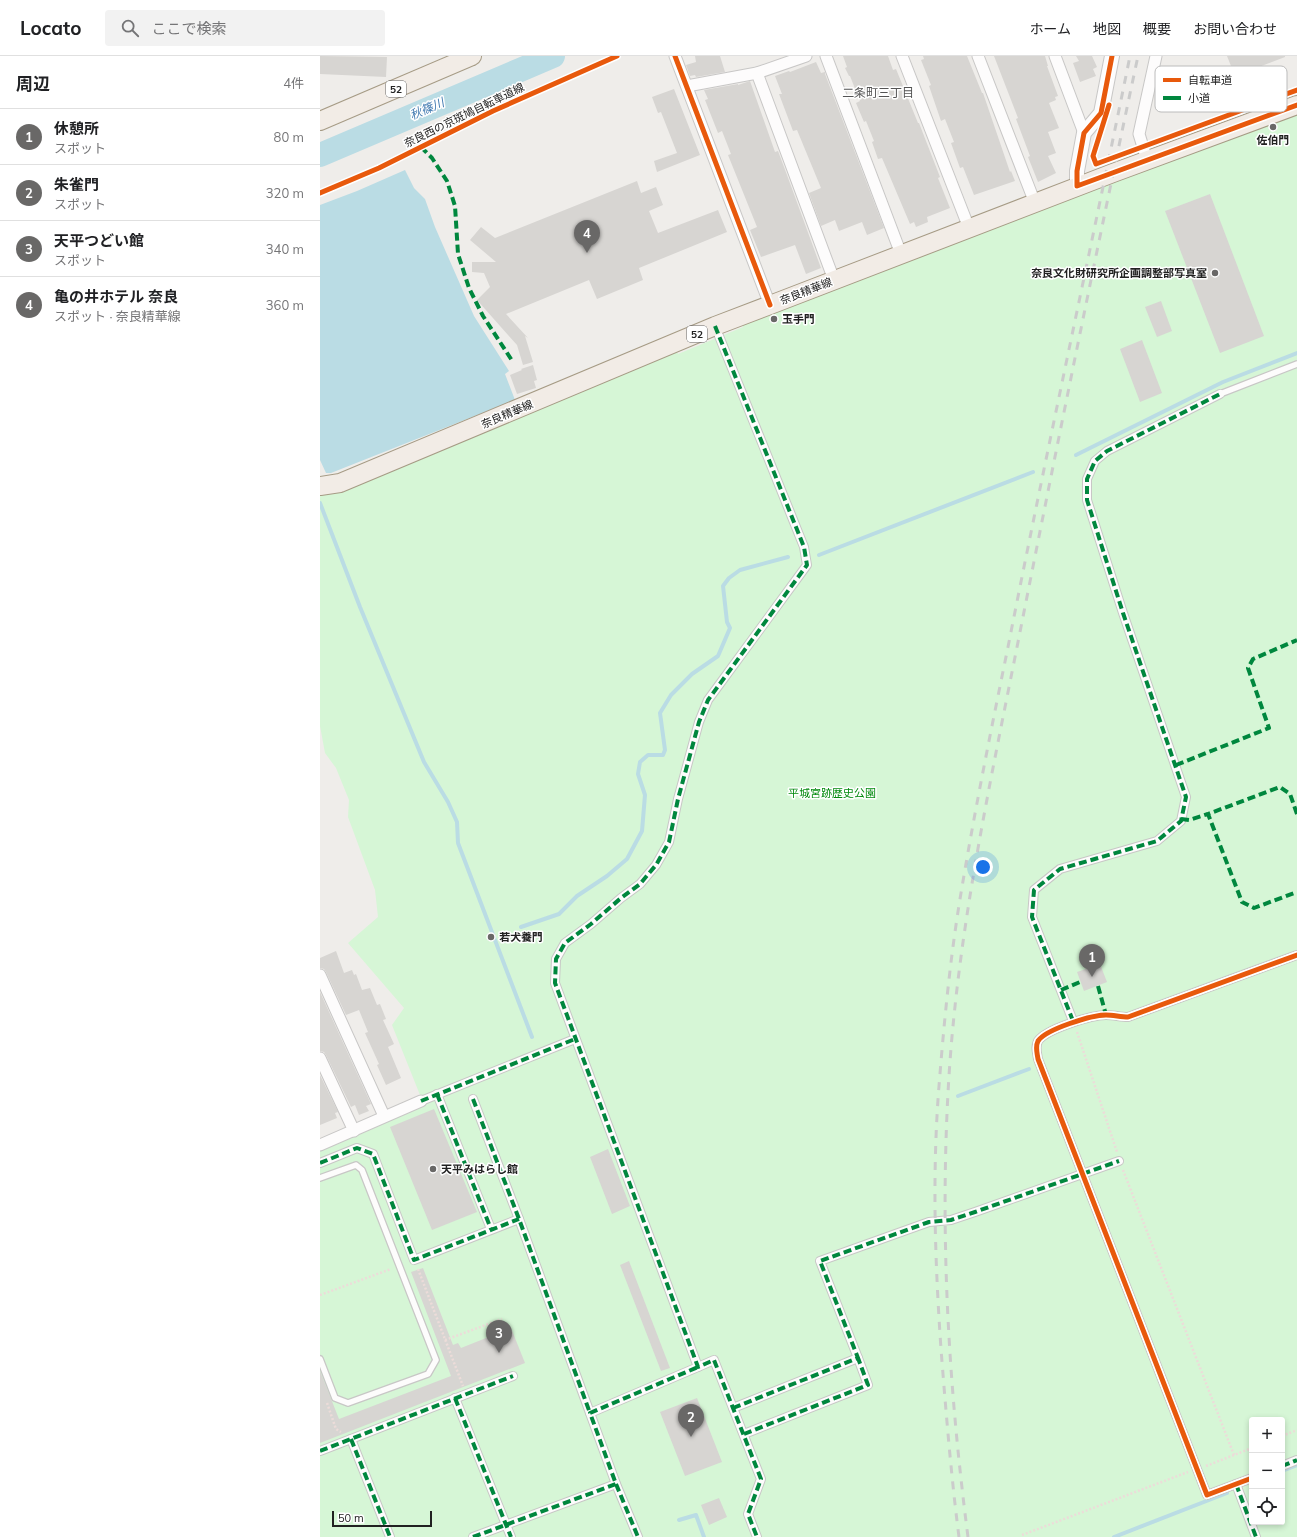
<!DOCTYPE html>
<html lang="ja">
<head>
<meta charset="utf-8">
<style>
	:root { --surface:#fff; --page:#f2f2f2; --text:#202124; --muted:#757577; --line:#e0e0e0; --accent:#696867 }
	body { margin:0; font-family:Mulish,"Noto Sans JP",sans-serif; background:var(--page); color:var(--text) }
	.controls { position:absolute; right:12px; bottom:12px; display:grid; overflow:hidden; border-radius:4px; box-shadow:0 2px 6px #0003 }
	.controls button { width:36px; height:36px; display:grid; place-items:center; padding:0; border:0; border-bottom:1px solid var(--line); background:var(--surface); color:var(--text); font:20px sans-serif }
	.scale { position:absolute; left:12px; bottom:10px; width:100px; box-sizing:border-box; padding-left:4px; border:2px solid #212121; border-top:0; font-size:11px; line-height:14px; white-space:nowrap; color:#212121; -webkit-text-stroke:3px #fff; paint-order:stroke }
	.you { position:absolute; left:663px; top:811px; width:14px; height:14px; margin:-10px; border:3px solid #fff; border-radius:50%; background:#1a73e8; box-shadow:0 0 0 6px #1a73e833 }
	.badge { display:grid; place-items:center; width:26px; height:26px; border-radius:50%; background:var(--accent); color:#fff; font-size:13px; font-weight:700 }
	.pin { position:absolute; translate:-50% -33px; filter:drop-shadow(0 1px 2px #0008) }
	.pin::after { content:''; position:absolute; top:21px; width:14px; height:12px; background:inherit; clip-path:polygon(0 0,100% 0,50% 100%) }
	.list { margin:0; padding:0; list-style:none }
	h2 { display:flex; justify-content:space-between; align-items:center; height:52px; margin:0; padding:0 16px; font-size:17px }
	h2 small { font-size:13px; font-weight:400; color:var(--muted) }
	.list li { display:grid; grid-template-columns:26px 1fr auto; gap:12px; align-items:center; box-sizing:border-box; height:56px; padding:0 16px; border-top:1px solid var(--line) }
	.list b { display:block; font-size:15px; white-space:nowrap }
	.list p { margin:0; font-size:13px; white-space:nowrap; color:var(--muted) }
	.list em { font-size:13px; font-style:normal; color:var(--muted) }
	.icon { flex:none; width:22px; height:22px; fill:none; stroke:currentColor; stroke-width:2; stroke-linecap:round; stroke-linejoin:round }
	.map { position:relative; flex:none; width:977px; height:1481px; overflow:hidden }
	header { display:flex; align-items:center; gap:24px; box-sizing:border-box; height:56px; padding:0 20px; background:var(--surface); border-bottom:1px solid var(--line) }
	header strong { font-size:19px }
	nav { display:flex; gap:22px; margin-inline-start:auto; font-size:14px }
	.search { width:280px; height:36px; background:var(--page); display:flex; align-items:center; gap:10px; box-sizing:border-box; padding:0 14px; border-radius:4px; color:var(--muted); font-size:15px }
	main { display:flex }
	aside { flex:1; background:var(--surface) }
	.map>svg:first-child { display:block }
	.park { fill:#d6f6d6; fill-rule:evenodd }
	.water { fill:#badce4 }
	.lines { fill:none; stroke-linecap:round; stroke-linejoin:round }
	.stream { stroke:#badce4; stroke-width:4 }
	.river { stroke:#badce4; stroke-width:24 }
	.building { fill:#d7d5d2 }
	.service-casing { stroke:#c8c7c6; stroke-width:8 }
	.pedestrian-casing { stroke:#c8c7c6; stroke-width:10 }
	.minor-casing { stroke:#c8c7c6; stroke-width:13 }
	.tertiary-casing { stroke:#c8c7c6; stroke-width:16 }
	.primary-casing { stroke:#a69b85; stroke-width:20 }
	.path { stroke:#ecdcd9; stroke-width:2.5; stroke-dasharray:2 2; stroke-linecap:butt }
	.service { stroke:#fdfcfc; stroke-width:5.5 }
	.pedestrian { stroke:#fdfcfc; stroke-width:8 }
	.minor { stroke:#fdfcfc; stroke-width:11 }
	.tertiary { stroke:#fdfcfc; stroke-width:14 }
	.primary { stroke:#f2ece6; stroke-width:18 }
	.rail { stroke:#cbcbcb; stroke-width:3; stroke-dasharray:8 8; stroke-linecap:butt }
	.quiet { stroke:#00873e; stroke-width:4; stroke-dasharray:8 4; stroke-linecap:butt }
	.cycleway-casing { stroke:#fff; stroke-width:8 }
	.cycleway { stroke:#e8590c; stroke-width:5 }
	.poi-dot { fill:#696867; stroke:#fff; stroke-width:1.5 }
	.labels { text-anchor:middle; stroke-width:3; stroke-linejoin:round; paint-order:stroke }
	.shield { fill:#fff; stroke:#646464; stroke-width:1 }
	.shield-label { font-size:10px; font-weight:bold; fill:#212121 }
	.street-label { font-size:11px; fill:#212121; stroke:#fff }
	.poi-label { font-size:11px; font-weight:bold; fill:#212121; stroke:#fff; text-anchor:start }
	.park-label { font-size:11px; fill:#038a0e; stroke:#fff }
	.neighbourhood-label { font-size:12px; fill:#545454; stroke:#fff }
	.water-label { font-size:12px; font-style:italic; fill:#417ab1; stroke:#fff }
	.key { fill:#fff; stroke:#bcbcbc; stroke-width:1 }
	.key-label { font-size:11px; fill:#212121 }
</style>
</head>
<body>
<header>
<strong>Locato</strong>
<div class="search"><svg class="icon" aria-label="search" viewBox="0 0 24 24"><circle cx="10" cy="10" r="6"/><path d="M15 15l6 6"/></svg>ここで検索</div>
<nav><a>ホーム</a><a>地図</a><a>概要</a><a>お問い合わせ</a></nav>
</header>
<main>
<aside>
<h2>周辺<small>4件</small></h2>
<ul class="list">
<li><span class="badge">1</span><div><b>休憩所</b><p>スポット</p></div><em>80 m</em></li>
<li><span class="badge">2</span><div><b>朱雀門</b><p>スポット</p></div><em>320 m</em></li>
<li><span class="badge">3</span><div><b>天平つどい館</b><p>スポット</p></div><em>340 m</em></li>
<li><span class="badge">4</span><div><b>亀の井ホテル 奈良</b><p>スポット · 奈良精華線</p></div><em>360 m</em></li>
</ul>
</aside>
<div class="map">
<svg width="977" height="1481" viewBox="0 0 977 1481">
	<rect width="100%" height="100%" fill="#efedea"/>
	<path class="park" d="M977,53V1481H0V1092L104,1049L72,969L84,952L28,887L58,861L55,834L28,761L29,744L16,712L5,697L0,670V434L36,427L123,394L356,294L358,298L423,271L422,267ZM932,1364H962V1466H932Z"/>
	<path class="water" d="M85,114L94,132L105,143L115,171L154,260L189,315L185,318L195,344L11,417H6L0,404V149L37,135Z"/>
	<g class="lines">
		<g class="stream">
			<path d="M211,0L214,8"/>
			<path d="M756,399L903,326L977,297"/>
			<path d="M0,447L40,551L104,706L128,746L137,766L138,787L212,981"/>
			<path d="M499,499L713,416"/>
			<path d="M201,871L239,858L257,840L287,820L307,803L322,775L325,739L318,718L320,706L328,699H343L345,694L340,657L351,639L372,618L398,600L410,572L407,566L403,530L409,522L420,514L468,501"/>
			<path d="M638,1040L709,1013"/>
			<path d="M962,1415L977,1409"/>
			<path d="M359,1464L376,1459L384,1481"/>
			<path d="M794,1481L907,1437"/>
		</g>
		<path class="river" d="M0,99L233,0"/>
	</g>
	<g class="building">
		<path d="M0,0L67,1L66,21L0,18Z"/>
		<path d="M375,0H400L405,16L376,21L375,19L370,20L366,9L376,6Z"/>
		<path d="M523,0H568L573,14L576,13L598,67H599L620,121L618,122L630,152L607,161L608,166L596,171L594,166L590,168L562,102L558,103L552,86L554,85L546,65L544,66L536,47L540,45L530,20H529L525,12L527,11Z"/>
		<path d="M603,0H647L662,37H663L690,116L691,115L695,125L654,139L643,111L640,112L631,87L634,86L625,63L621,65L609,30L611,29L601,4L604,3Z"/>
		<path d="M674,0H725L728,10H727L738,40L735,41L736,44L729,47L739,72L728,76L736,97L728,100L736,117L718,126L708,101L710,100L696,63L698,62Z"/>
		<path d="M756,0H772L777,11L773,13L776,20L760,26L753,7L759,5Z"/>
		<path d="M907,0H965V1L915,20Z"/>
		<path d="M496,6L501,17L505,16V18L564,172L547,179L542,166L519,175L515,164L501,170L489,137L501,132L477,74L473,75L459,38H462L455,20L469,15L470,16Z"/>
		<path d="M430,25L455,96L458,95L467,119L501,212L486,218L475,189L441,201L430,174L437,171L408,99L411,98L402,75L398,77L385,44L388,43L384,34L418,28V29Z"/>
		<path d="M354,33L380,99L337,116L334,105L357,97L341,56L338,57L332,41Z"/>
		<path d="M317,125L321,137L336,131L343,149L329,155L338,177L398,154L407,176L319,212L323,224L277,243L269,224L186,258L208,282L205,280L213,306L203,309L197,289L157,244L170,231L164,217L152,216V206H176L150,184L161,171L175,182Z"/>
		<path d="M890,138L944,280L900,297L845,155Z"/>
		<path d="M841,245L852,275L837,281L825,251Z"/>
		<path d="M822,284L842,337L820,346L800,293Z"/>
		<path d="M213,309L217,324L214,325L216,332L197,338L190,319L202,314L201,313Z"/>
		<path d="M16,895L24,917L32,914L34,919L36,918L42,934L50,932L57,949L60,948L66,963L63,964L74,988L68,991L81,1022L66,1029L57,1009L59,1008L45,977L48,976L39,954L26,959L6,916L4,913L0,912V902Z"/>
		<path d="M780,908L787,926L764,935L757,916Z"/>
		<path d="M0,936L51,1048L46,1050L49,1055L39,1059L35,1049L31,1051L6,999L4,996L0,995Z"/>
		<path d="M0,1019L18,1056L15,1057L17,1062L0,1069Z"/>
		<path d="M114,1053L157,1156L112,1174L70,1071Z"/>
		<path d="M288,1093L310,1150L292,1158L270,1101Z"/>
		<path d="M309,1205L350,1312L341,1315L300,1209Z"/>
		<path d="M103,1212L133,1289L138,1287L141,1292L191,1272L205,1307L0,1387V1315L19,1363L131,1320L91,1216Z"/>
		<path d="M377,1342L402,1406L365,1420L340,1356Z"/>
		<path d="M399,1442L407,1461L389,1469L381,1449Z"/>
	</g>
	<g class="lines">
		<defs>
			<g id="service">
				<path d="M900,338L977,308"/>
				<path d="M0,1122L36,1109L42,1114L116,1304L108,1318L28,1347L15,1342L0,1303"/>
			</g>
			<g id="pedestrian">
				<path d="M395,270L484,491L487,509L388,644L379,666L358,743L349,786L336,809L320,828L301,842L271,868L245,887L236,903L235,927L378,1311L394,1304L441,1423L428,1458L437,1481"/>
				<path d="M753,965L712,861L714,834L740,813L837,785L861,765L866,741L803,557L767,444V423L775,405L787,395L900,338"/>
				<path d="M117,1038L171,1173"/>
				<path d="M153,1043L199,1163L270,1357"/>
				<path d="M101,1045L255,983"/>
				<path d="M0,1107L37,1092L53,1098L94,1204L199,1163"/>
				<path d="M135,1342L191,1481"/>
				<path d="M413,1352L538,1302L500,1205L609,1166L631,1164L655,1156L799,1105"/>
				<path d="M424,1378L548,1329L538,1302"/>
				<path d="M31,1383L70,1481"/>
				<path d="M0,1395L193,1320"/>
				<path d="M962,1410L977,1404"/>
				<path d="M932,1422L887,1439L718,1003C717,996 715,991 718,985C726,973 772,959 786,959C793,959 801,961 808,961L977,899"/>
				<path d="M296,1428L318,1481"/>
				<path d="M916,1428L936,1481"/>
				<path d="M153,1481L296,1428L270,1357L378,1311"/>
			</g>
			<g id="minor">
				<path d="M355,0L450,249"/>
				<path d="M506,0L581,198"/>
				<path d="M582,0L649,172"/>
				<path d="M658,0L715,147"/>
				<path d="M735,0L764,77"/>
				<path d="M437,17L514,224"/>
				<path d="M367,30L437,17L486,0"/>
				<path d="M827,104L819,78L836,0"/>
				<path d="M0,919L64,1060"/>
				<path d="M0,1002L34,1075"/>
				<path d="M0,1089L101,1045"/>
			</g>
			<path id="tertiary" d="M757,130V115L764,77L781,57L792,0"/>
			<g id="primary">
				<path d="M0,65L152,0"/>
				<path d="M0,430L20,427L395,270L450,249L793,117L977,49"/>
			</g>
		</defs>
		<use href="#service" class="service-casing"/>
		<use href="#pedestrian" class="pedestrian-casing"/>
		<use href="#minor" class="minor-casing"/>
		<use href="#tertiary" class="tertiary-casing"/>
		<use href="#primary" class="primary-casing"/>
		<g class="path">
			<path d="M757,976L797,1096"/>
			<path d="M803,1114L914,1399"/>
			<path d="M98,1213L143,1330"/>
			<path d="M0,1239L71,1213"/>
			<path d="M125,1284L182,1263"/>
			<path d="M7,1347L16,1373L21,1376"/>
			<path d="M962,1380L977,1374"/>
			<path d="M886,1410L932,1392"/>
			<path d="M702,1479L868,1416"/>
		</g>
		<use href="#service" class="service"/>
		<use href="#pedestrian" class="pedestrian"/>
		<use href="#minor" class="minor"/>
		<use href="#tertiary" class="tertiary"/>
		<use href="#primary" class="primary"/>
		<g class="rail">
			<path d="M639,1481C631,1419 626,1356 621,1293C615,1206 612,1118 619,1030C624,967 630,904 640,843C654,758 671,674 688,591C727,393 770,197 810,0"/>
			<path d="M648,1481C629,1335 620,1185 628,1037C636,882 670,728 700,576C738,384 777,192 818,0"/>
		</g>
		<g class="quiet">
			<path d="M101,91L112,102L127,125L135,150L138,198L149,232L163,260L193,306"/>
			<path d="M395,270L484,491L487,509L388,644L379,666L358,743L349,786L336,809L320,828L301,842L271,868L245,887L236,903L235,927L378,1311L394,1304L441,1423L428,1458L437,1481"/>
			<path d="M856,709L949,672L928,612L933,603L977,584"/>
			<path d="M977,758L970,738L960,731L888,758L922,846L934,852L977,836"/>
			<path d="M861,763L869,764L888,758"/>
			<path d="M778,930L786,959"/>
			<path d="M741,934L760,926"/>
			<path d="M753,965L712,861L714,834L740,813L837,785L861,765L866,741L803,557L767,444V423L775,405L787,395L900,338"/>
			<path d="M117,1038L171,1173"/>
			<path d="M153,1043L199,1163L270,1357"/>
			<path d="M101,1045L255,983"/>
			<path d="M0,1107L37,1092L53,1098L94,1204L199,1163"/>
			<path d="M135,1342L191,1481"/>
			<path d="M413,1352L538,1302L500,1205L609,1166L631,1164L655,1156L799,1105"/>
			<path d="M424,1378L548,1329L538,1302"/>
			<path d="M31,1383L70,1481"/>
			<path d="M0,1395L193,1320"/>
			<path d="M962,1410L977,1404"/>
			<path d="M296,1428L318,1481"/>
			<path d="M916,1428L936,1481"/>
			<path d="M153,1481L296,1428L270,1357L378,1311"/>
		</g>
		<defs>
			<g id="cycleway">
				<path d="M355,0L450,249"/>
				<path d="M792,0L781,57L764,77L757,115V130L977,49"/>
				<path d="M789,49L773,100L776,108L977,34"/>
				<path d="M0,137L59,112L173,55L297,0"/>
				<path d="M932,1422L887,1439L718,1003C717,996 715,991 718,985C726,973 772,959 786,959C793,959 801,961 808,961L977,899"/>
			</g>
		</defs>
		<use href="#cycleway" class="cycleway-casing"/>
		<use href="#cycleway" class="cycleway"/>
	</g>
	<g class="poi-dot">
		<circle cx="953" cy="71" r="4"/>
		<circle cx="895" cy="217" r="4"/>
		<circle cx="454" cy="263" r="4"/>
		<circle cx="171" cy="881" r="4"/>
		<circle cx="113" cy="1113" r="4"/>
	</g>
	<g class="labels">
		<g class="shield">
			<rect x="66" y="25" width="20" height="16" rx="3"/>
			<rect x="367" y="270" width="20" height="16" rx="3"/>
		</g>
		<g class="shield-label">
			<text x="76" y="37">52</text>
			<text x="377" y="282">52</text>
		</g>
		<g class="street-label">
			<text transform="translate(144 59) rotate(-26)" y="4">奈良西の京斑鳩自転車道線</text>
			<text transform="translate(486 235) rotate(-21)" y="4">奈良精華線</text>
			<text transform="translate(187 358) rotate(-23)" y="4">奈良精華線</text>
		</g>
		<g class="poi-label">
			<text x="953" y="88" text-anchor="middle">佐伯門</text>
			<text x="887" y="221" text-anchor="end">奈良文化財研究所企画調整部写真室</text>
			<text x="462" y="267">玉手門</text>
			<text x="179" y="885">若犬養門</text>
			<text x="121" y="1117">天平みはらし館</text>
		</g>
		<g class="park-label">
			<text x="512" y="741">平城宮跡歴史公園</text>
		</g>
		<g class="neighbourhood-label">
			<text x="558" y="41">二条町三丁目</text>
		</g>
		<g class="water-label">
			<text transform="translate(107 53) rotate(-23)" y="4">秋篠川</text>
		</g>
	</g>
	<rect x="835" y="10" width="132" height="46" rx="6" class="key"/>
	<rect x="843" y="22" width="18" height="4" fill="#e8590c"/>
	<rect x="843" y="40" width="18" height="4" fill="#00873e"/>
	<g class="key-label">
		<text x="868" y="28">自転車道</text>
		<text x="868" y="46">小道</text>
	</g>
</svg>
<div class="controls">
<button>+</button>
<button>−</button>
<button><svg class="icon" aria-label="locate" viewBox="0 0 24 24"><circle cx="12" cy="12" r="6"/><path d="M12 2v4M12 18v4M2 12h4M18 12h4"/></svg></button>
</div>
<div class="scale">50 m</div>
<div class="you"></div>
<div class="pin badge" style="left:772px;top:921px">1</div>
<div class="pin badge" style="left:371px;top:1381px">2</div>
<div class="pin badge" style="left:179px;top:1297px">3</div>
<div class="pin badge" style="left:267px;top:197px">4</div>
</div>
</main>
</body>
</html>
